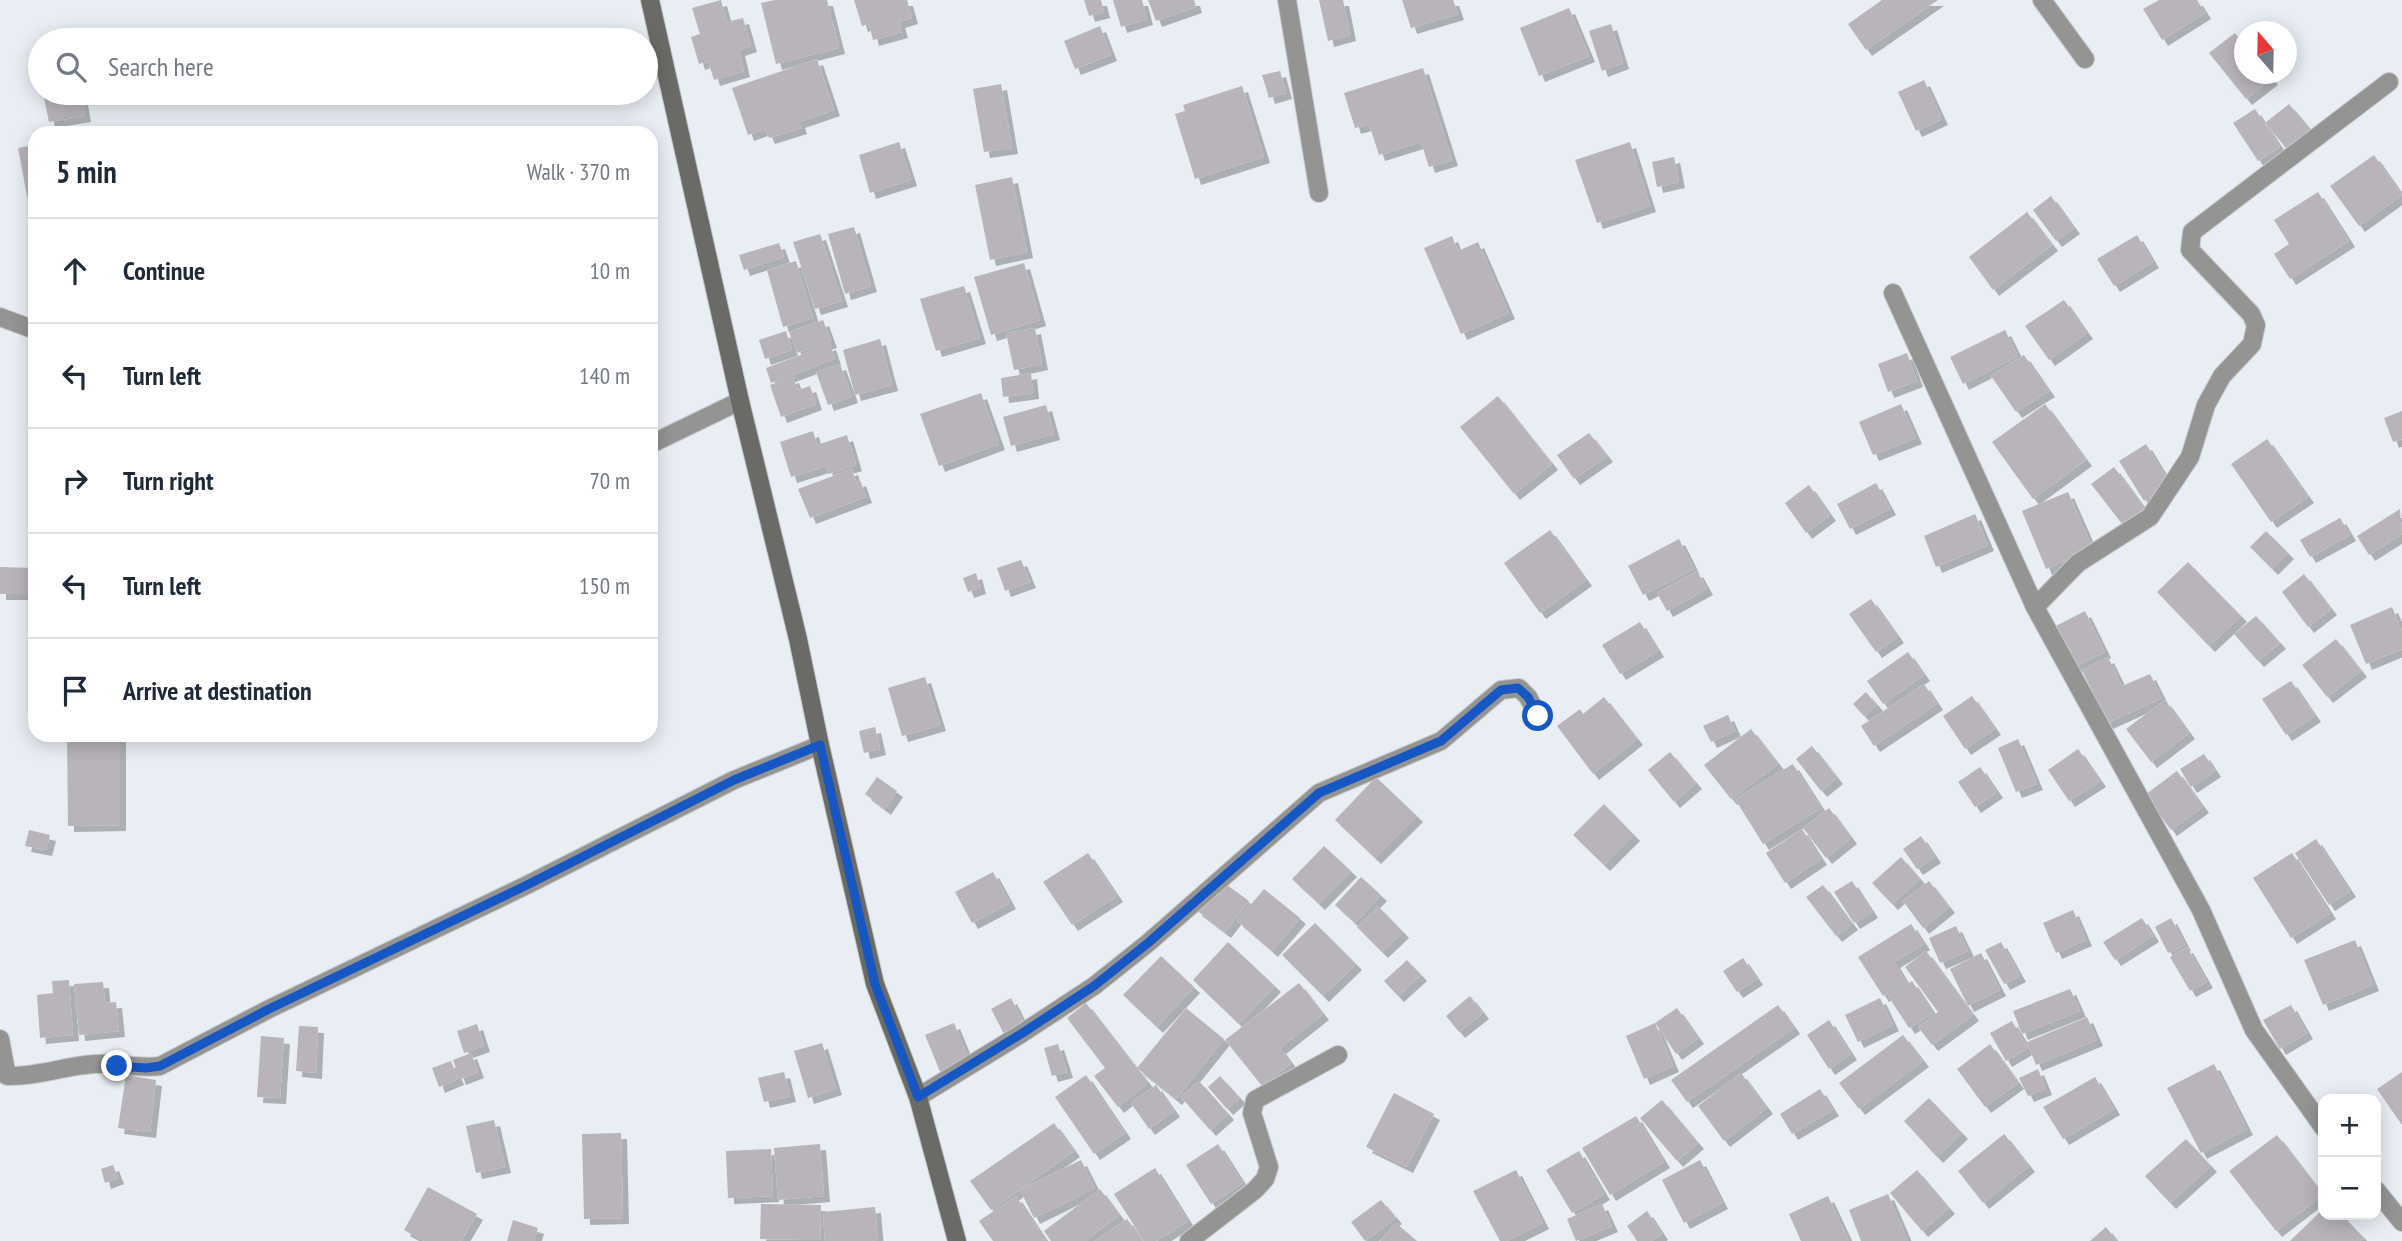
<!DOCTYPE html>
<html lang="en">
<head>
<meta charset="utf-8">
<style>
	:root { --surface:#fff; --page:#f6f6f7; --text:#1f2937; --muted:#747a83; --line:#e0e1e3 }
	body { margin:0; font-family:"PT Sans Narrow",sans-serif; background:var(--page); color:var(--text) }
	.controls { position:absolute; right:21px; bottom:21px; display:grid; overflow:hidden; border-radius:14px; box-shadow:0 4px 18px #0003 }
	.controls button { width:63px; height:63px; display:grid; place-items:center; padding:0; border:0; border-bottom:2px solid var(--line); background:var(--surface); color:var(--text); font:35px sans-serif }
	.compass { position:absolute; left:2234px; top:21px; width:63px; height:63px; border-radius:50%; background:var(--surface); box-shadow:0 4px 18px #0003; rotate:340deg }
	.stop { position:absolute; width:21px; height:21px; margin:-16px; border:5px solid #1657c3; border-radius:50%; background:#fff }
	.stop.end { background:#1657c3; border-color:#fff; box-shadow:0 2px 7px #0008 }
	.list { margin:0; padding:0; list-style:none }
	h2 { display:flex; justify-content:space-between; align-items:center; height:91px; margin:0; padding:0 28px; font-size:30px }
	h2 small { font-size:23px; font-weight:400; color:var(--muted) }
	.list li { display:grid; grid-template-columns:46px 1fr auto; gap:21px; align-items:center; box-sizing:border-box; height:105px; padding:0 28px; border-top:2px solid var(--line) }
	.list b { display:block; font-size:26px; white-space:nowrap }
	.list em { font-size:23px; font-style:normal; color:var(--muted) }
	.icon { flex:none; width:38px; height:38px; fill:none; stroke:currentColor; stroke-width:2; stroke-linecap:round; stroke-linejoin:round }
	.map { position:relative; flex:none; width:2402px; height:1241px; overflow:hidden }
	.search { position:absolute; background:var(--surface); box-shadow:0 4px 18px #0003; left:28px; top:28px; width:630px; height:77px; display:flex; align-items:center; gap:18px; box-sizing:border-box; padding:0 24px; border-radius:38px; color:var(--muted); font-size:26px }
	.panel { position:absolute; background:var(--surface); box-shadow:0 4px 18px #0003; left:28px; top:126px; width:630px; height:616px; border-radius:21px }
	.map>svg:first-child { display:block }
	.building { fill:#b8b4ba; filter:url(#shadow) }
	.lines { fill:none; stroke-linecap:round; stroke-linejoin:round }
	.street-casing { stroke:#c5c9cf; stroke-width:20 }
	.secondary-casing { stroke:#c5c9cf; stroke-width:20 }
	.street { stroke:#949592; stroke-width:18 }
	.secondary { stroke:#6a6b66; stroke-width:18 }
	.route { stroke:#1657c3; stroke-width:9 }
</style>
</head>
<body>
<div class="map">
<svg width="2402" height="1241" viewBox="0 0 2402 1241">
	<defs>
		<filter id="shadow"><feDropShadow dx="6" dy="6" stdDeviation="0" flood-color="#0004"/></filter>
	</defs>
	<rect width="100%" height="100%" fill="#e9eef4"/>
	<g class="building">
		<path d="M721,0L727,22L743,18L751,46L739,50L744,71L714,80L708,61L699,64L691,37L700,34L692,8Z"/>
		<path d="M775,0H827L839,48L776,64L761,3Z"/>
		<path d="M854,0H907L912,18L899,22L902,32L873,40L869,24L862,26Z"/>
		<path d="M1084,0H1101L1104,12L1089,16Z"/>
		<path d="M1113,0H1142L1147,19L1121,27Z"/>
		<path d="M1148,0H1194L1196,7L1156,21Z"/>
		<path d="M1319,0H1343L1350,35L1328,41Z"/>
		<path d="M1402,0H1453L1458,14L1411,28Z"/>
		<path d="M1882,0H1938L1866,50L1848,24Z"/>
		<path d="M2159,0H2197L2205,13L2162,40L2143,9Z"/>
		<path d="M1569,8L1589,56L1539,76L1520,28Z"/>
		<path d="M1611,24L1623,63L1602,71L1589,31Z"/>
		<path d="M1100,26L1111,55L1075,69L1064,41Z"/>
		<path d="M2235,33L2244,44V74H2268L2272,79L2246,99L2209,53Z"/>
		<path d="M817,59L834,110L799,122L801,128L769,138L765,129L748,135L732,88Z"/>
		<path d="M1423,68L1452,160L1429,167L1421,142L1379,155L1369,124L1355,128L1344,93Z"/>
		<path d="M1280,71L1286,93L1269,98L1262,75Z"/>
		<path d="M1924,80L1942,119L1916,131L1898,92Z"/>
		<path d="M1001,84L1012,148L984,152L973,89Z"/>
		<path d="M1242,86L1264,157L1195,179L1175,114L1185,111L1183,105Z"/>
		<path d="M43,93H81L85,116L49,122Z"/>
		<path d="M2289,104L2315,135L2291,154L2265,123Z"/>
		<path d="M2255,109L2280,147L2258,161L2233,123Z"/>
		<path d="M899,142L911,180L870,193L859,155Z"/>
		<path d="M1630,142L1650,206L1597,223L1575,160Z"/>
		<path d="M35,145V200L28,201L18,148Z"/>
		<path d="M2374,155L2402,195L2359,226L2330,186Z"/>
		<path d="M1674,157L1679,182L1657,187L1652,162Z"/>
		<path d="M1012,177L1027,252L990,260L975,185Z"/>
		<path d="M2318,192L2349,241L2290,279L2274,254L2289,244L2274,220Z"/>
		<path d="M2051,196L2074,228L2056,241L2033,210Z"/>
		<path d="M2027,212L2052,245L1993,290L1969,257Z"/>
		<path d="M854,227L871,286L845,294L828,234Z"/>
		<path d="M820,234L842,301L815,309L793,242Z"/>
		<path d="M2137,235L2153,262L2114,286L2097,259Z"/>
		<path d="M1452,236L1458,251L1478,242L1509,313L1461,334L1424,248Z"/>
		<path d="M779,243L784,257L744,270L739,255Z"/>
		<path d="M796,261L813,318L783,327L767,270Z"/>
		<path d="M1024,263L1040,320L991,335L974,277Z"/>
		<path d="M964,286L980,338L936,351L920,299Z"/>
		<path d="M2064,300L2087,333L2049,360L2025,326Z"/>
		<path d="M823,320L831,342L797,353L789,332Z"/>
		<path d="M1035,328L1042,364L1014,370L1006,333Z"/>
		<path d="M2005,330L2018,356L1963,384L1950,357Z"/>
		<path d="M786,331L792,350L765,359L759,340Z"/>
		<path d="M880,339L892,385L855,395L843,350Z"/>
		<path d="M830,344L835,359L771,383L766,368Z"/>
		<path d="M1907,353L1917,381L1888,392L1878,364Z"/>
		<path d="M2024,355L2049,391L2016,412L1991,376Z"/>
		<path d="M840,364L852,397L828,405L816,372Z"/>
		<path d="M1031,373L1033,393L1003,397L1001,378Z"/>
		<path d="M793,377L798,390L810,386L816,404L781,417L770,385Z"/>
		<path d="M981,393L999,444L939,466L920,414Z"/>
		<path d="M1498,396L1552,464L1514,494L1460,427Z"/>
		<path d="M1901,404L1916,438L1873,455L1859,422Z"/>
		<path d="M2045,404L2086,460L2033,499L1992,442Z"/>
		<path d="M1046,405L1054,434L1011,446L1003,417Z"/>
		<path d="M2402,411V439L2393,442L2384,418Z"/>
		<path d="M813,431L817,445L847,435L856,465L828,474L826,466L791,477L780,442Z"/>
		<path d="M1589,433L1607,456L1574,479L1557,455Z"/>
		<path d="M2267,439L2308,497L2271,522L2231,464Z"/>
		<path d="M2146,444L2171,485L2144,501L2119,461Z"/>
		<path d="M2114,467L2148,513L2126,529L2091,484Z"/>
		<path d="M852,469L856,482L860,480L866,497L810,518L798,489Z"/>
		<path d="M1876,483L1890,509L1850,529L1837,504Z"/>
		<path d="M1809,485L1830,515L1806,533L1785,503Z"/>
		<path d="M2068,492L2093,549L2046,569L2022,511Z"/>
		<path d="M2400,509L2402,534L2369,555L2357,536Z"/>
		<path d="M1975,514L1988,545L1936,567L1924,536Z"/>
		<path d="M2340,518L2350,535L2310,557L2300,540Z"/>
		<path d="M1550,530L1586,580L1540,613L1504,563Z"/>
		<path d="M2266,531L2288,553L2272,569L2250,547Z"/>
		<path d="M1679,539L1694,569L1643,595L1628,566Z"/>
		<path d="M1021,560L1030,582L1005,591L997,568Z"/>
		<path d="M2188,562L2241,616L2209,646L2157,592Z"/>
		<path d="M0,567L35,568V594H0Z"/>
		<path d="M1697,571L1707,589L1667,611L1657,593Z"/>
		<path d="M976,573L980,588L968,592L963,578Z"/>
		<path d="M2304,574L2331,609L2308,627L2282,592Z"/>
		<path d="M1871,599L1898,637L1876,652L1849,614Z"/>
		<path d="M2392,607L2402,631V649L2366,664L2350,625Z"/>
		<path d="M2085,611L2105,652L2074,667L2054,627Z"/>
		<path d="M2256,616L2280,643L2258,661L2234,634Z"/>
		<path d="M1640,622L1658,651L1620,674L1602,645Z"/>
		<path d="M2336,639L2361,671L2327,697L2302,665Z"/>
		<path d="M1908,652L1924,675L1883,704L1867,681Z"/>
		<path d="M2108,657L2122,686L2150,674L2162,698L2107,723L2082,670Z"/>
		<path d="M925,677L940,725L902,736L888,688Z"/>
		<path d="M2291,681L2315,716L2286,735L2262,699Z"/>
		<path d="M1924,684L1937,704L1874,746L1861,726Z"/>
		<path d="M1866,692L1877,705L1864,716L1853,704Z"/>
		<path d="M1972,696L1995,729L1965,749L1943,716Z"/>
		<path d="M1604,697L1637,739L1593,774L1557,726L1580,709L1583,714Z"/>
		<path d="M2165,700L2189,733L2151,762L2126,729Z"/>
		<path d="M1728,715L1735,731L1711,742L1703,726Z"/>
		<path d="M875,727L880,749L864,753L859,731Z"/>
		<path d="M1751,729L1778,764L1731,799L1704,765Z"/>
		<path d="M67,735H120V825L68,826Z"/>
		<path d="M2018,739L2037,784L2016,792L1998,748Z"/>
		<path d="M1812,746L1837,778L1821,791L1796,759Z"/>
		<path d="M2078,749L2100,781L2069,801L2048,770Z"/>
		<path d="M1670,752L1696,783L1674,802L1648,770Z"/>
		<path d="M2204,754L2215,771L2191,787L2180,769Z"/>
		<path d="M1793,764L1821,808L1763,844L1735,799Z"/>
		<path d="M1980,767L1997,792L1975,807L1958,782Z"/>
		<path d="M2177,771L2203,807L2171,830L2145,795Z"/>
		<path d="M877,777L897,791L885,809L865,794Z"/>
		<path d="M1376,777L1417,816L1375,858L1335,820Z"/>
		<path d="M1604,804L1634,835L1604,865L1573,835Z"/>
		<path d="M1829,808L1851,838L1826,858L1803,828Z"/>
		<path d="M1802,829L1821,859L1785,883L1766,853Z"/>
		<path d="M29,830L50,835L46,850L25,846Z"/>
		<path d="M1921,836L1935,857L1917,869L1903,849Z"/>
		<path d="M2316,839L2350,891L2329,905L2295,853Z"/>
		<path d="M1324,846L1351,871L1319,904L1292,879Z"/>
		<path d="M1088,853L1117,896L1072,925L1043,882Z"/>
		<path d="M2292,853L2330,913L2291,938L2253,878Z"/>
		<path d="M1901,857L1920,879L1892,904L1872,883Z"/>
		<path d="M993,872L1010,903L972,923L955,892Z"/>
		<path d="M1361,877L1381,895L1355,923L1335,905Z"/>
		<path d="M1219,879L1249,901L1225,932L1196,910Z"/>
		<path d="M1852,881L1872,912L1854,923L1834,892Z"/>
		<path d="M1929,881L1949,907L1923,928L1903,901Z"/>
		<path d="M1823,885L1852,924L1836,936L1806,897Z"/>
		<path d="M1264,889L1300,918L1272,951L1237,921Z"/>
		<path d="M1378,906L1403,932L1382,952L1357,927Z"/>
		<path d="M2073,910L2086,940L2056,953L2043,923Z"/>
		<path d="M2142,918L2153,936L2115,960L2103,942Z"/>
		<path d="M2171,918L2185,945L2168,953L2155,927Z"/>
		<path d="M1315,923L1356,964L1323,996L1282,955Z"/>
		<path d="M1911,924L1924,944L1894,962L1906,982L1883,996L1858,957Z"/>
		<path d="M1956,926L1968,951L1940,963L1929,938Z"/>
		<path d="M2355,940L2373,985L2323,1005L2304,960Z"/>
		<path d="M1228,942L1275,986L1239,1024L1193,980Z"/>
		<path d="M2001,942L2020,976L2004,984L1985,950Z"/>
		<path d="M2187,947L2207,982L2190,991L2170,957Z"/>
		<path d="M1926,951L1973,1015L1932,1045L1918,1027L1938,1012L1905,967Z"/>
		<path d="M1981,953L2000,990L1968,1006L1950,969Z"/>
		<path d="M1161,956L1194,987L1157,1027L1123,995Z"/>
		<path d="M1743,958L1757,979L1737,992L1723,971Z"/>
		<path d="M1407,960L1421,975L1398,996L1384,981Z"/>
		<path d="M69,980L73,1035L40,1038L37,995L53,993L52,981Z"/>
		<path d="M1912,981L1933,1013L1909,1028L1888,996Z"/>
		<path d="M103,982L105,1003L116,1002L119,1031L79,1035L74,984Z"/>
		<path d="M1299,983L1323,1014L1280,1048L1291,1063L1262,1086L1225,1040Z"/>
		<path d="M2070,989L2080,1011L2022,1034L2013,1011Z"/>
		<path d="M1470,996L1483,1013L1459,1032L1446,1016Z"/>
		<path d="M1011,998L1024,1024L1004,1034L991,1009Z"/>
		<path d="M1880,998L1893,1025L1858,1042L1845,1015Z"/>
		<path d="M1086,1003L1148,1083L1118,1107L1094,1076L1105,1068L1067,1018Z"/>
		<path d="M1778,1005L1794,1028L1687,1102L1671,1080Z"/>
		<path d="M2291,1005L2307,1033L2280,1049L2263,1020Z"/>
		<path d="M1186,1008L1224,1039L1176,1099L1137,1068Z"/>
		<path d="M1677,1008L1698,1038L1676,1054L1655,1023Z"/>
		<path d="M2087,1017L2097,1040L2036,1065L2027,1042Z"/>
		<path d="M1829,1020L1851,1054L1829,1069L1807,1035Z"/>
		<path d="M2012,1021L2028,1048L2006,1061L1990,1033Z"/>
		<path d="M954,1023L970,1062L941,1074L925,1035Z"/>
		<path d="M1655,1023L1673,1066L1644,1079L1626,1036Z"/>
		<path d="M477,1024L484,1046L464,1053L457,1031Z"/>
		<path d="M299,1026L318,1027L316,1073L296,1071Z"/>
		<path d="M1903,1035L1923,1061L1859,1109L1839,1083Z"/>
		<path d="M261,1036L284,1038L280,1098L257,1097Z"/>
		<path d="M822,1043L836,1089L808,1098L794,1051Z"/>
		<path d="M1058,1044L1067,1072L1052,1076L1044,1048Z"/>
		<path d="M1990,1044L2018,1083L1985,1107L1957,1069Z"/>
		<path d="M471,1053L478,1072L460,1079L453,1060Z"/>
		<path d="M451,1061L458,1079L439,1087L432,1068Z"/>
		<path d="M2214,1064L2247,1129L2201,1153L2167,1088Z"/>
		<path d="M2038,1069L2046,1089L2028,1096L2019,1078Z"/>
		<path d="M784,1072L790,1096L764,1102L758,1078Z"/>
		<path d="M2402,1072V1125L2377,1089Z"/>
		<path d="M1741,1073L1767,1108L1724,1141L1698,1106Z"/>
		<path d="M126,1075L156,1080L150,1132L118,1128Z"/>
		<path d="M1086,1075L1125,1133L1094,1154L1055,1097Z"/>
		<path d="M1220,1076L1240,1098L1227,1109L1208,1087Z"/>
		<path d="M2095,1077L2114,1109L2063,1139L2043,1107Z"/>
		<path d="M1199,1081L1228,1114L1210,1130L1181,1097Z"/>
		<path d="M1156,1085L1174,1111L1149,1129L1131,1103Z"/>
		<path d="M1820,1089L1833,1110L1792,1134L1780,1114Z"/>
		<path d="M1394,1093L1434,1114L1407,1167L1366,1147Z"/>
		<path d="M1929,1098L1962,1133L1937,1157L1904,1121Z"/>
		<path d="M1662,1100L1698,1143L1677,1161L1640,1118Z"/>
		<path d="M1636,1116L1664,1162L1610,1195L1582,1148Z"/>
		<path d="M494,1120L505,1167L476,1173L466,1126Z"/>
		<path d="M1054,1123L1074,1151L991,1210L970,1181Z"/>
		<path d="M621,1133L623,1218L584,1219L582,1134Z"/>
		<path d="M2004,1134L2029,1166L1983,1203L1958,1171Z"/>
		<path d="M2277,1135L2323,1195L2276,1231L2229,1171Z"/>
		<path d="M2186,1139L2211,1166L2170,1203L2145,1176Z"/>
		<path d="M820,1144L824,1196L778,1200L774,1148Z"/>
		<path d="M1218,1144L1243,1183L1211,1204L1186,1165Z"/>
		<path d="M771,1149L773,1196L728,1198L726,1151Z"/>
		<path d="M1579,1151L1604,1194L1572,1213L1546,1170Z"/>
		<path d="M1081,1160L1095,1188L1034,1218L1020,1190Z"/>
		<path d="M1700,1160L1722,1203L1684,1223L1662,1180Z"/>
		<path d="M113,1165L118,1178L105,1183L101,1169Z"/>
		<path d="M1155,1168L1188,1221L1156,1241H1144L1114,1194Z"/>
		<path d="M1516,1170L1543,1223L1507,1241H1500L1473,1191Z"/>
		<path d="M1917,1170L1949,1208L1922,1231L1890,1193Z"/>
		<path d="M428,1187L477,1214L461,1241H424L404,1230Z"/>
		<path d="M1100,1189L1119,1215L1085,1241H1051L1044,1231Z"/>
		<path d="M1888,1194L1908,1241H1861L1849,1210Z"/>
		<path d="M1016,1196L1046,1241H993L979,1221Z"/>
		<path d="M1828,1196L1849,1241H1801L1789,1214Z"/>
		<path d="M1381,1200L1396,1218L1365,1241L1351,1222Z"/>
		<path d="M761,1204L821,1205L820,1240L760,1239Z"/>
		<path d="M1602,1204L1612,1226L1576,1241L1567,1219Z"/>
		<path d="M875,1207L878,1241H825L823,1212Z"/>
		<path d="M2323,1209V1215H2342L2364,1238L2360,1241H2290Z"/>
		<path d="M1647,1211L1662,1234L1651,1241H1637L1627,1226Z"/>
		<path d="M1127,1219L1143,1241H1095Z"/>
		<path d="M513,1220L538,1228L534,1241H507Z"/>
		<path d="M1396,1223L1417,1241H1380Z"/>
		<path d="M2106,1227L2117,1241H2090Z"/>
	</g>
	<g class="lines">
		<defs>
			<g id="street">
				<path d="M1287,0L1319,193"/>
				<path d="M2042,0L2085,59"/>
				<path d="M1893,293L2035,607"/>
				<path d="M0,317L35,330"/>
				<path d="M651,444L740,401"/>
				<path d="M0,1039L7,1076C37,1077 64,1066 94,1064C115,1062 137,1069 160,1066L269,1009L527,885L734,780L820,745"/>
				<path d="M918,1097L1021,1034L1094,986L1148,943L1319,793L1441,741L1501,690L1519,688L1528,697L1538,716"/>
				<path d="M2323,1127L2254,1030L2201,910L2035,607L2078,563L2150,517L2190,457L2206,405L2222,376L2252,344L2256,325L2251,314L2190,250L2192,232L2389,82"/>
				<path d="M2376,1190L2402,1222"/>
				<path d="M1189,1241L1255,1190L1265,1179L1269,1167L1252,1113L1255,1100L1338,1055"/>
			</g>
			<path id="secondary" d="M650,0L740,401L798,639L820,745L875,984L918,1097L957,1241"/>
		</defs>
		<use href="#street" class="street-casing"/>
		<use href="#secondary" class="secondary-casing"/>
		<use href="#street" class="street"/>
		<use href="#secondary" class="secondary"/>
	</g>
	<g class="lines">
		<path class="route" d="M117,1066L146,1068L160,1066L269,1009L527,885L734,780L820,745L875,984L918,1097L1021,1034L1094,986L1148,943L1319,793L1441,741L1501,690L1518,688L1528,697L1538,716"/>
	</g>
</svg>
<div class="controls">
<button>+</button>
<button>−</button>
</div>
<svg class="compass" viewBox="-18 -18 36 36"><path d="M0-13l5 13h-10z" fill="#e53935"/><path d="M0 13l5-13h-10z" fill="#747a83"/></svg>
<div class="stop" style="left:1538px;top:716px"></div>
<div class="stop end" style="left:117px;top:1066px"></div>
<div class="search"><svg class="icon" aria-label="search" viewBox="0 0 24 24"><circle cx="10" cy="10" r="6"/><path d="M15 15l6 6"/></svg>Search here</div>
<section class="panel">
<h2>5 min<small>Walk · 370 m</small></h2>
<ul class="list">
<li><svg class="icon" aria-label="ahead" viewBox="0 0 24 24"><path d="M12 20V5M6 11l6-6 6 6"/></svg><div><b>Continue</b></div><em>10 m</em></li>
<li><svg class="icon" aria-label="left" viewBox="0 0 24 24"><path d="M17 20v-9H6M10 6l-5 5 5 5"/></svg><div><b>Turn left</b></div><em>140 m</em></li>
<li><svg class="icon" aria-label="right" viewBox="0 0 24 24"><path d="M7 20v-9h11M14 6l5 5-5 5"/></svg><div><b>Turn right</b></div><em>70 m</em></li>
<li><svg class="icon" aria-label="left" viewBox="0 0 24 24"><path d="M17 20v-9H6M10 6l-5 5 5 5"/></svg><div><b>Turn left</b></div><em>150 m</em></li>
<li><svg class="icon" aria-label="arrive" viewBox="0 0 24 24"><path d="M6 21V4h12l-3 4 3 4H6"/></svg><div><b>Arrive at destination</b></div></li>
</ul>
</section>
</div>
</body>
</html>
